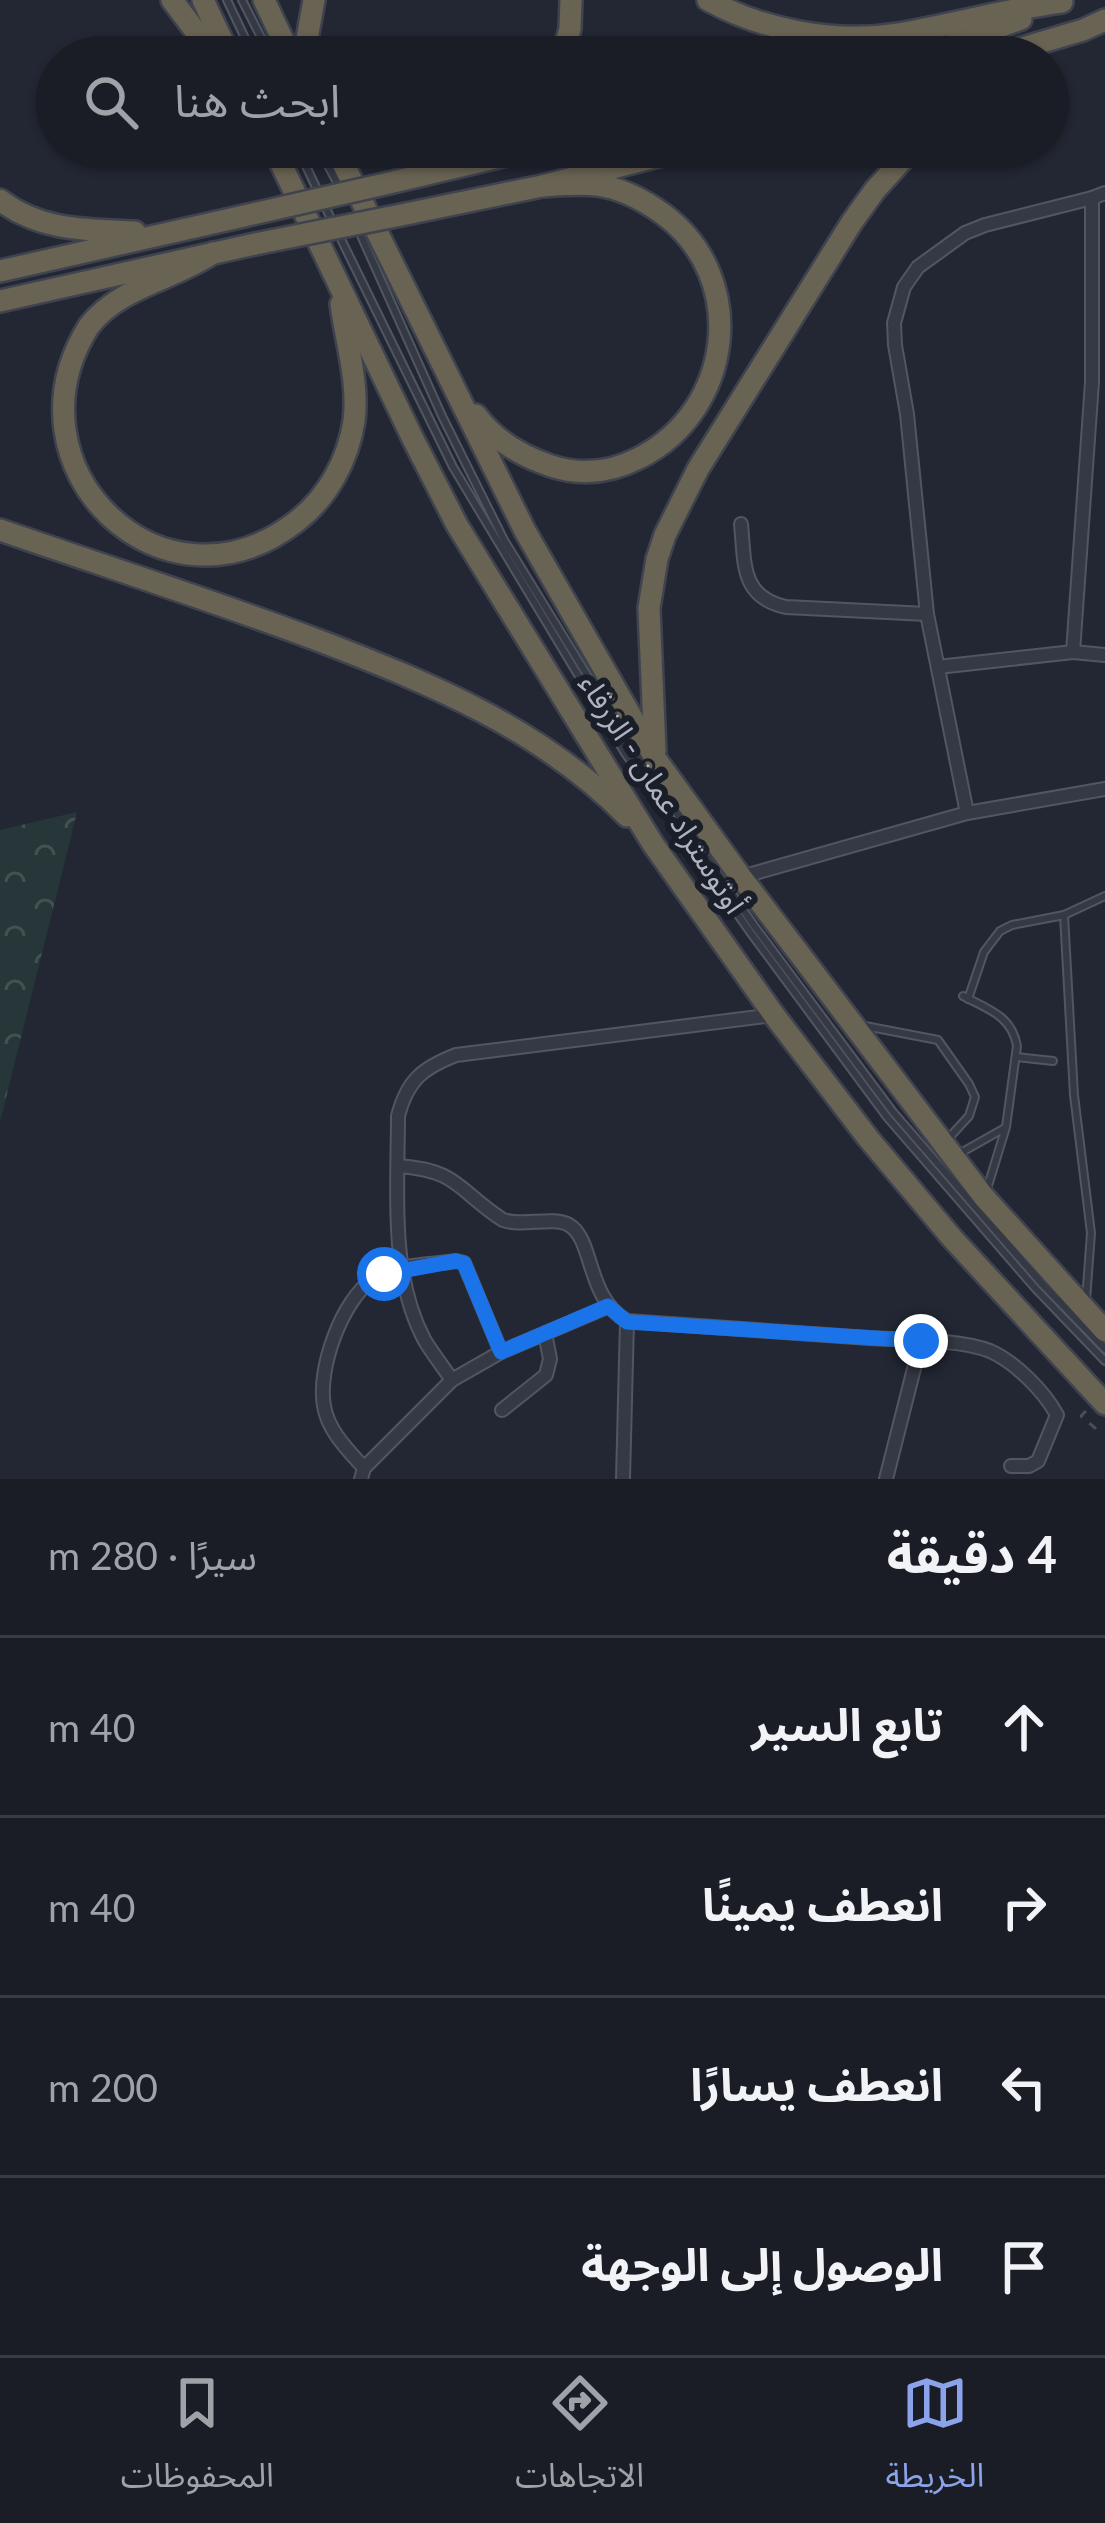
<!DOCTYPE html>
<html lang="ar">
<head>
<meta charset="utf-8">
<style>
	:root { --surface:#1a1d26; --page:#23262e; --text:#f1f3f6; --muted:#9fa2a7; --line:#383b43; --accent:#8ba3ea }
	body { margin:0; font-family:Lato,"Noto Sans Arabic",sans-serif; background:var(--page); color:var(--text); direction:rtl }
	.stop { position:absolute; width:36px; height:36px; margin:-27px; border:9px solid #1a73e8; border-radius:50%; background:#fff }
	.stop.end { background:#1a73e8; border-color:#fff; box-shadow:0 3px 12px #0008 }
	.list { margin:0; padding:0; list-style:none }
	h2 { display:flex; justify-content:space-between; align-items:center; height:156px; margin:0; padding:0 48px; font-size:51px }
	h2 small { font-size:39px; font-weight:400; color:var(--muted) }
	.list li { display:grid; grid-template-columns:78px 1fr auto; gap:36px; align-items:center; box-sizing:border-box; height:180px; padding:0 48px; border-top:3px solid var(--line) }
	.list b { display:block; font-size:45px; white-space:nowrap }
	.list em { font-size:39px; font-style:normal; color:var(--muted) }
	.icon { flex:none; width:66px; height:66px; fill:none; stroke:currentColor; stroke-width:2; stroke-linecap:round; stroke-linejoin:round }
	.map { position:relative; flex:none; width:1105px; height:1479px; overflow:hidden; direction:ltr }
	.search { position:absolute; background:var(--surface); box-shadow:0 3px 9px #0004; left:36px; right:36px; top:36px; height:132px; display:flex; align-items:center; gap:30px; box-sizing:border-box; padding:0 42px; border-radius:66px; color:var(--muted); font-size:45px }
	.sheet { height:876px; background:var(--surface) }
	nav { display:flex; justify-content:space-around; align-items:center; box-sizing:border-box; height:168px; border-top:3px solid var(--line); background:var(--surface); font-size:33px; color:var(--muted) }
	nav a { display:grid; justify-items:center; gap:6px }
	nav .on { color:var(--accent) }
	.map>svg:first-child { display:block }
	.forest { fill:url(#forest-crowns) }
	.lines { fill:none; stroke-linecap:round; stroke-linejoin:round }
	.lane-casing { stroke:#525662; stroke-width:10 }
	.street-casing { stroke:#525662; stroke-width:16 }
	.highway-casing { stroke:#3f434f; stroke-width:26 }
	.path { stroke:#455156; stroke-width:3; stroke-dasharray:9 9; stroke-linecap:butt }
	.lane { stroke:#353944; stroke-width:6 }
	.street { stroke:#353944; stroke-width:12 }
	.highway { stroke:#696353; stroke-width:21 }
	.highway-bridge-casing { stroke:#3f434f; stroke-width:26; stroke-linecap:butt }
	.highway-bridge { stroke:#696353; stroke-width:21 }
	.route { stroke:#1a73e8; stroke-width:15 }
	.labels { text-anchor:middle; stroke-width:12; stroke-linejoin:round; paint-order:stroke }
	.street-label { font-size:30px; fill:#afb3c1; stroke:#1a1e29 }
</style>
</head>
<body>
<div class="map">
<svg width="1105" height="1479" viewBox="0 0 1105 1479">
	<defs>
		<pattern id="forest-crowns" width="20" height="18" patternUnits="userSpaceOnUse" patternTransform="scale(3)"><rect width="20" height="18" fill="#273638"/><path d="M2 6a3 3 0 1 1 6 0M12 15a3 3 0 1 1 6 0" fill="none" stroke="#445153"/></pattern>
	</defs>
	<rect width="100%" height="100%" fill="#222733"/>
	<path class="forest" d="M77,812L0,1122V830Z"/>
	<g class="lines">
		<defs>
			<g id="lane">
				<path d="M227,0L254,57"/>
				<path d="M242,0L271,57"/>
				<path d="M297,147L332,221"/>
				<path d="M318,147L339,186"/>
				<path d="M359,231L442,416L504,540L632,748L755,927L893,1112L1042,1284L1105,1349"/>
				<path d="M338,233L453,467L625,753L750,932L887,1117L1035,1288L1105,1361"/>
				<path d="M1064,915L1074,1095L1091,1233L1086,1300"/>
				<path d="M963,996C988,1009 1012,1016 1017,1046L1006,1127L987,1189"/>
				<path d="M968,999L984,952L1000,931L1012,925L1064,915L1105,896"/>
				<path d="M860,1025L938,1040L969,1084L975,1097L969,1116L946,1141"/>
				<path d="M1016,1057L1053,1061"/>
				<path d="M957,1155L1003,1129"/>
			</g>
			<g id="street">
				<path d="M741,524C745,563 740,597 786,607L927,614"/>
				<path d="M1073,652L1092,382V198L1105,193"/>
				<path d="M938,667L1073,652L1105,655"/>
				<path d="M967,813L927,614L907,414L895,345L894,323L904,287L918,267L965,233L985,225L1092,198"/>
				<path d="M741,877L967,813L1105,789"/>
				<path d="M398,1166C459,1170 458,1191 503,1220C523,1227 553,1216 569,1225C594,1239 586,1298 627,1321C708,1327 789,1332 869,1338C903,1340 960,1339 990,1351C1015,1362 1044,1391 1057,1415L1038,1461L1029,1466H1011"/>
				<path d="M452,1380C443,1367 433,1354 425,1341C389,1275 398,1189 398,1116C407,1081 422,1068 456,1055L774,1015"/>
				<path d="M502,1410L546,1375L550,1359L545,1333"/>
				<path d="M364,1468C348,1450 328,1431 324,1406C317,1369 342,1300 373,1279C395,1264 430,1265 456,1261L464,1263L501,1352"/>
				<path d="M361,1479L364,1468L452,1380L501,1352L607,1307"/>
				<path d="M623,1479L627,1321"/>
				<path d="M886,1479L921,1341"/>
			</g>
			<g id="highway">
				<path d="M172,0L215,57"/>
				<path d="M203,0L230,57"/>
				<path d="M264,0L291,57"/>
				<path d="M708,0C762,30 835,44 897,34C952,25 1006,9 1062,2"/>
				<path d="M308,57L307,39L314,0"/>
				<path d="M562,57L570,29L571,0"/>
				<path d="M917,57L1021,19"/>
				<path d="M992,57L1083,30L1105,20"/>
				<path d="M273,147L412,437L457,525L653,844L774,1015L868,1138L952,1238L1105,1404"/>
				<path d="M335,147L525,531L655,758L741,877L984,1197L1105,1331"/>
				<path d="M389,183L541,147"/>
				<path d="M0,200C40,231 87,230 135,232"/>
				<path d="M406,214L542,186L694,147"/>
				<path d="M213,253C173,280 119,287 89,326C0,467 163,626 297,521C328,497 348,460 354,421C359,382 346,342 341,304"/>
				<path d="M0,271L244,216"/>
				<path d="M0,301L255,244"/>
				<path d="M476,415C495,441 521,456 551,466C582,476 610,473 639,458C733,411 750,278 663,214C645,201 621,188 597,185C579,183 560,185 542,186"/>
				<path d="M0,530C107,567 214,601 320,641C432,684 541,729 627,816"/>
				<path d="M655,751L649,608L657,559L665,535L698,469L852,222L875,190L914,147"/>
			</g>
		</defs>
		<use href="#lane" class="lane-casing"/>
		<use href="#street" class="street-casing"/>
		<use href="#highway" class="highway-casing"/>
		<path class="path" d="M1086,1411L1081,1416L1095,1428L1099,1423"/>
		<use href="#lane" class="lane"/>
		<use href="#street" class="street"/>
		<use href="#highway" class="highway"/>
		<defs>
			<g id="highway-bridge">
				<path d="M244,216L389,183"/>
				<path d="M255,244L406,214"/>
			</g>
		</defs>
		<use href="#highway-bridge" class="highway-bridge-casing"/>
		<use href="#highway-bridge" class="highway-bridge"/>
	</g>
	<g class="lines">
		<path class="route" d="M384,1274L456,1261L464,1263L501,1352L608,1306L627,1322L921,1341"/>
	</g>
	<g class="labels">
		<g class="street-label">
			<text transform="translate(662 794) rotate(57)" y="10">أوتوستراد عمان - الزرقاء</text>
		</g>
	</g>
</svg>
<div class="stop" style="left:384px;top:1274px"></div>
<div class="stop end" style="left:921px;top:1341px"></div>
<div class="search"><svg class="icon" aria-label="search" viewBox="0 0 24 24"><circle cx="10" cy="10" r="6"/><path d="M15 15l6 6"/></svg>ابحث هنا</div>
</div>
<section class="sheet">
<h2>4 دقيقة<small>سيرًا · 280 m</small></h2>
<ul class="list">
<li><svg class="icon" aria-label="ahead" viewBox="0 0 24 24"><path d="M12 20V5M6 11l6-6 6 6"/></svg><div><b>تابع السير</b></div><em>40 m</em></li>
<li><svg class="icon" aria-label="right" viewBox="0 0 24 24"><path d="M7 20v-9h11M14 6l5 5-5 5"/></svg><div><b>انعطف يمينًا</b></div><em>40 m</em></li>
<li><svg class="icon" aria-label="left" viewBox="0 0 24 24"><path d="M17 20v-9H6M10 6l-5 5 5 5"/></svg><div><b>انعطف يسارًا</b></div><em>200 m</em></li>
<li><svg class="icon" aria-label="arrive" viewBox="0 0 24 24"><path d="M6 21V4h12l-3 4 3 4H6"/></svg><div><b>الوصول إلى الوجهة</b></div></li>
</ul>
</section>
<nav>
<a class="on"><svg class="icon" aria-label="map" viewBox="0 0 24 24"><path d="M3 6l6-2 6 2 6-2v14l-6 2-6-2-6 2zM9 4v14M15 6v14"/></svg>الخريطة</a>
<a><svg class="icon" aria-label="directions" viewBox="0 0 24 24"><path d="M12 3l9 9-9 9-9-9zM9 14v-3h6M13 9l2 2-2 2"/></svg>الاتجاهات</a>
<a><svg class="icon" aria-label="saved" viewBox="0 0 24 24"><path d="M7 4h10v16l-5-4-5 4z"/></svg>المحفوظات</a>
</nav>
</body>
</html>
